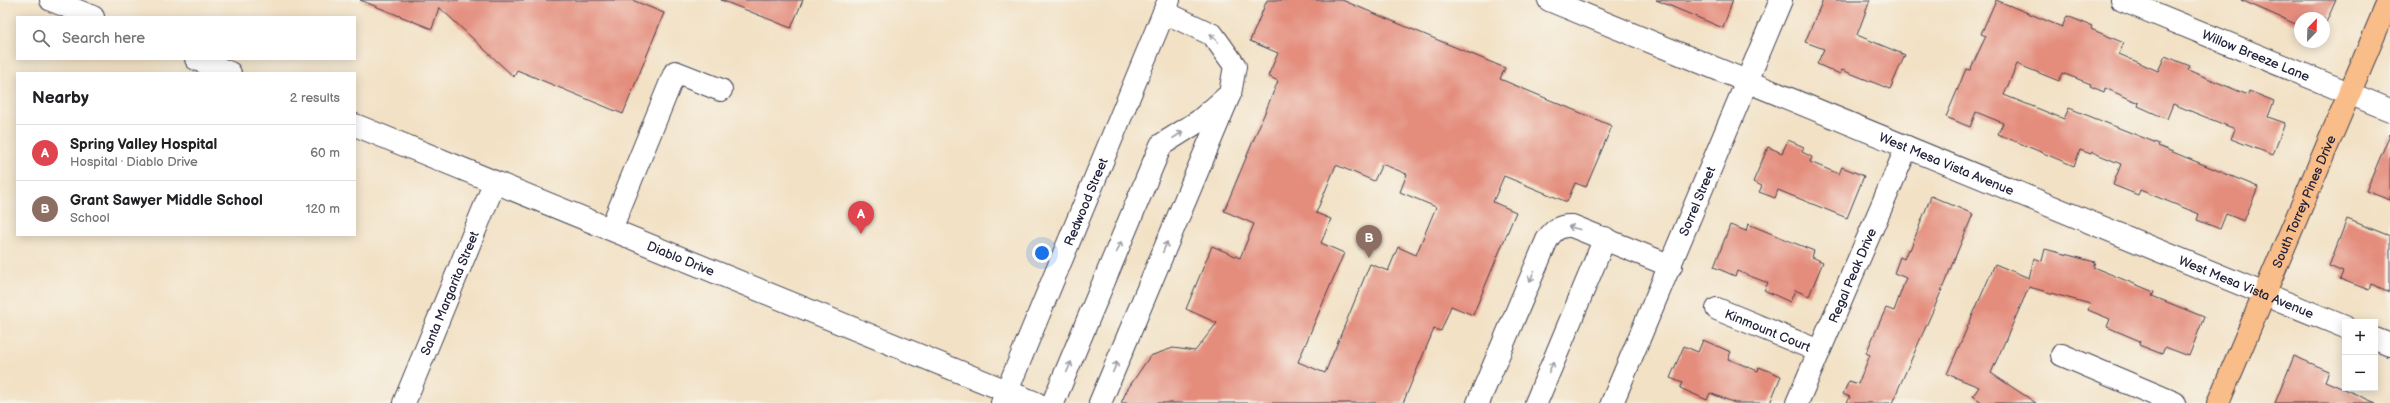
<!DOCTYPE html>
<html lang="en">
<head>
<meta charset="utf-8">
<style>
	:root { --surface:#fff; --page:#f2f2f2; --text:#202124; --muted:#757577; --line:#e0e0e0; --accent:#1a73e8 }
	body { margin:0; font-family:"Balsamiq Sans",sans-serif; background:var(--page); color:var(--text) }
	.controls { position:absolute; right:12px; bottom:12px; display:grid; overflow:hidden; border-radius:0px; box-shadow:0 2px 10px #0003 }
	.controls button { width:36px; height:36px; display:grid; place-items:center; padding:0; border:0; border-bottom:1px solid var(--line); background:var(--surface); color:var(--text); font:20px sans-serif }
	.compass { position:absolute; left:2294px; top:12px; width:36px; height:36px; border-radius:50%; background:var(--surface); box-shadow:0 2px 10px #0003; rotate:23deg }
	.you { position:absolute; left:1042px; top:253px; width:14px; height:14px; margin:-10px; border:3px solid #fff; border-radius:50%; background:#1a73e8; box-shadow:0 0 0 6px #1a73e833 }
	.badge { display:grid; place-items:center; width:26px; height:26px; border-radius:50%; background:var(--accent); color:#fff; font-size:13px; font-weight:700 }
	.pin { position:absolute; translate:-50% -33px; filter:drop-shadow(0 1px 2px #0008) }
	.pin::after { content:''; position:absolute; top:21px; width:14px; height:12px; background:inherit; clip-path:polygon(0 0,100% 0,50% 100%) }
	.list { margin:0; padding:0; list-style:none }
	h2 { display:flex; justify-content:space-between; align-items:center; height:52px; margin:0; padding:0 16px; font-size:17px }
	h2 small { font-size:13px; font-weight:400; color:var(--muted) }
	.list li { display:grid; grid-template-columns:26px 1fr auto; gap:12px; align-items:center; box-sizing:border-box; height:56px; padding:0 16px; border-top:1px solid var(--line) }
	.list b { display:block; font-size:15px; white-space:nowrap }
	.list p { margin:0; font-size:13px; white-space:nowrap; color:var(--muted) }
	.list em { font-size:13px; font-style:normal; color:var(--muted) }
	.icon { flex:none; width:22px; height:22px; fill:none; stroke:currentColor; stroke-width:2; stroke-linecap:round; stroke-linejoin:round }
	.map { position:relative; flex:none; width:2390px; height:403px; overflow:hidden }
	.search { position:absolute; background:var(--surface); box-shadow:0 2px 10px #0003; left:16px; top:16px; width:340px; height:44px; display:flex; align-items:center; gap:10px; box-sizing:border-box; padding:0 14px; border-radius:0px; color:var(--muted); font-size:15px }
	.panel { position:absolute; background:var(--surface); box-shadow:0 2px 10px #0003; left:16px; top:72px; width:340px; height:164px; border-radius:0px }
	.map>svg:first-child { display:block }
	.building { fill:#e48d7d; fill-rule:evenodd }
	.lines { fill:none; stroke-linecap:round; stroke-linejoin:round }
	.minor-casing { stroke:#413f50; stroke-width:24 }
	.major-casing { stroke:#413f50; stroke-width:24 }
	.minor { stroke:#fff; stroke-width:22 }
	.major { stroke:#f8bd89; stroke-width:22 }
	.oneway { stroke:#9c9ca7 }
	.labels { text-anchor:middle; stroke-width:3.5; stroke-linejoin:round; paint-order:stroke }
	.street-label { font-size:13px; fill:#22223b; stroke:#f7f3e8 }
</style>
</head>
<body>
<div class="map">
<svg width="2390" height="403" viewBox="0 0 2390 403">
	<rect width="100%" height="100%" fill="#f7f3e8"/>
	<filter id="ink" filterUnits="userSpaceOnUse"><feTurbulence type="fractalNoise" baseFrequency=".025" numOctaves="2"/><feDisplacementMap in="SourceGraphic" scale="8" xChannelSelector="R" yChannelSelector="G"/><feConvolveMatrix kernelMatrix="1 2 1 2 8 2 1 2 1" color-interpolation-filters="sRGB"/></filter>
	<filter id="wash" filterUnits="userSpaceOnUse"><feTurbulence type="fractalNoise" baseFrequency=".012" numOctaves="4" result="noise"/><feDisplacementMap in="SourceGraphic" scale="16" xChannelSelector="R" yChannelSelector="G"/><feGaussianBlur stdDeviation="0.9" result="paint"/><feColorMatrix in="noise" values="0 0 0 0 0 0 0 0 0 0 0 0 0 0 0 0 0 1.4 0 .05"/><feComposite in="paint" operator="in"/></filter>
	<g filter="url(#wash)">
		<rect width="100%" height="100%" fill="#f2e1c5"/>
		<g id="blocks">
			<g class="building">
				<path d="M360,0H632L664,13L623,114L517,70L514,77L439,7L432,29Z"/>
				<path d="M721,0H803L791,28Z"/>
				<path d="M1267,0H1342L1505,68L1500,79L1612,126L1586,187L1575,183L1567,202L1504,176L1493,202L1516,212L1473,315L1451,306L1441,331L1434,329L1403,403H1121L1127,390L1150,356L1173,348L1195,351L1217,323L1186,309L1212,246L1240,258L1254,224L1224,211L1278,81L1268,76L1278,53L1250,41ZM1382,164L1407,174L1400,192L1436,207L1416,255L1398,247L1388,271L1370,264L1325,373L1298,362L1344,253L1321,243L1331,219L1316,213L1336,165L1374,181Z"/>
				<path d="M1656,0H1733L1723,28Z"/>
				<path d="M1823,0H1870L1857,35L1905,55L1890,89L1842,70L1840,74L1817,64L1824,49L1805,42Z"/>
				<path d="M1996,0L2062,27L2067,16L2092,26L2091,29L2124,43L2119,54L2158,71L2165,56L2190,66L2188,70L2248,95L2249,91L2274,101L2268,117L2285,123L2273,155L2231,139L2235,129L2173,104L2167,119L2138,106L2139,103L2105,88L2104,92L2090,86L2091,84L2062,73L2059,81L2017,64L2004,95L2064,119L2069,108L2159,144L2158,146L2258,187L2244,221L2226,214L2220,229L2197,220L2199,214L2140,190L2138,195L2113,185L2121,164L2092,152L2091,154L2080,150L2074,166L1998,134L2003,123L1976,112L1970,127L1946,117L1966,69L1970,70L1986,36L1981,34Z"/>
				<path d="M2241,0H2336L2324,27V18H2300V26Z"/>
				<path d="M2390,134V200L2366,191Z"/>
				<path d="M1788,140L1804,147L1802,152L1812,157L1810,162L1839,174L1842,167L1864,176L1847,218L1778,190L1775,198L1759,192L1762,186L1753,182L1768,147L1782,153Z"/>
				<path d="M1931,196L1973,214L1935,306L1892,403H1847L1850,397L1843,394L1849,381L1858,384L1870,355L1866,353L1886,308L1894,311L1906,278L1894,273L1900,257L1904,259L1908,249L1910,250Z"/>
				<path d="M2347,219L2390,236V292L2371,284L2369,290L2340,279L2343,272L2329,266Z"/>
				<path d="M1748,224L1814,251L1812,257L1823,262L1809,296L1795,290L1790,302L1764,290L1768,283L1737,271L1735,276L1714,267L1730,225L1746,231Z"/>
				<path d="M2045,249L2095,262L2093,267L2154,292L2152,296L2204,317L2189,356L2165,347L2162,354L2139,345L2140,341L2107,327L2110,319L2088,310L2090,304L2029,287L1991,373L2036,403H1983L1973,396L1979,387L1947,374L1995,264L2029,278L2034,258L2042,261Z"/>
				<path d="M1703,340L1731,352L1728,359L1758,371L1759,367L1781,376L1770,403H1735L1710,393L1707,400L1680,388L1683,383L1670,378L1684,346L1698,352Z"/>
				<path d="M2294,356L2329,371L2325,381L2376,403H2275Z"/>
			</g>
		</g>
	</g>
	<g filter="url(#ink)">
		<use href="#blocks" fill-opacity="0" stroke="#413f50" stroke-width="1"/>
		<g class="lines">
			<defs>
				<g id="minor">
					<path d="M51,0L93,17"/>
					<path id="s1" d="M1549,0L2345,327"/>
					<path id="s2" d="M2122,0L2390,110"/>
					<path d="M196,59L230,73"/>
					<path id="s3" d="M355,125L1036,403"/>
					<path d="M611,229L675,72L721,90"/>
					<path id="s4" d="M1717,309L1819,351"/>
					<path d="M2375,339L2390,345"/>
					<path d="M2062,355L2175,403"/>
					<path id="s5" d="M404,403L494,184"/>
					<path id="s6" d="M1002,403L1169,0"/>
					<path d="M1053,403L1161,145L1199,121L1230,94L1235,66L1213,35L1164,12"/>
					<path d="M1100,403L1228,98"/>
					<path d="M1478,403L1547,240C1553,230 1560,225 1572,226L1671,266"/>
					<path d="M1536,403L1605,238"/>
					<path id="s7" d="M1612,403L1781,0"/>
					<path id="s8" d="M1797,403L1907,147"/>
				</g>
				<g id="major">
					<path id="s9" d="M2218,403L2389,0"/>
				</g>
			</defs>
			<use href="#minor" class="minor-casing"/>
			<use href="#major" class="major-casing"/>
			<use href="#minor" class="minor"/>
			<use href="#major" class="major"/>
		</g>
		<defs><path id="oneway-shaft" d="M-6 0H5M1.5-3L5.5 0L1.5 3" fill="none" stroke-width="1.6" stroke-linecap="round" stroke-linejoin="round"/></defs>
		<g class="oneway">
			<use href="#oneway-shaft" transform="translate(1214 38) rotate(-135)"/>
			<use href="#oneway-shaft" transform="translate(1178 135) rotate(-33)"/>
			<use href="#oneway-shaft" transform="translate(1574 228) rotate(-165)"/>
			<use href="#oneway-shaft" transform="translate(1119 247) rotate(-67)"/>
			<use href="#oneway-shaft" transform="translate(1165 247) rotate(-67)"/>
			<use href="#oneway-shaft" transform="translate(1532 276) rotate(113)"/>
			<use href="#oneway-shaft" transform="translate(1069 367) rotate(-67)"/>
			<use href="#oneway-shaft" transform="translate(1115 367) rotate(-67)"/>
			<use href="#oneway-shaft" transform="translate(1551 367) rotate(-67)"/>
		</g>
	</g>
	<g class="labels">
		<g class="street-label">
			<text dy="5" stroke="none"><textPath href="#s2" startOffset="145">Willow Breeze Lane</textPath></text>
			<text dy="5" stroke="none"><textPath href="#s1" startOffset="430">West Mesa Vista Avenue</textPath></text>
			<text dy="5" stroke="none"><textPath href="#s9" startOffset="219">South Torrey Pines Drive</textPath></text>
			<text dy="5" stroke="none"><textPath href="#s6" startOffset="218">Redwood Street</textPath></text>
			<text dy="5" stroke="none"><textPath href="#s7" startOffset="219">Sorrel Street</textPath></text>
			<text dy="5" stroke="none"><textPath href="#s3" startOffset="352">Diablo Drive</textPath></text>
			<text dy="5" stroke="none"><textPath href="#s8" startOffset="139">Regal Peak Drive</textPath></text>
			<text dy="5" stroke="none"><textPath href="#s1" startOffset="754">West Mesa Vista Avenue</textPath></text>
			<text dy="5" stroke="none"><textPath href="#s5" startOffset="119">Santa Margarita Street</textPath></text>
			<text dy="5" stroke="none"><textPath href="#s4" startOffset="55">Kinmount Court</textPath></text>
		</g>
	</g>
</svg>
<div class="controls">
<button>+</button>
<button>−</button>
</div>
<svg class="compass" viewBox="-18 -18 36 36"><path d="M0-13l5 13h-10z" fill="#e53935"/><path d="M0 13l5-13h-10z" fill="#757577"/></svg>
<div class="you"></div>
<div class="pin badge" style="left:861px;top:234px;background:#e0444e">A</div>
<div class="pin badge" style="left:1369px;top:258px;background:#8d6e63">B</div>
<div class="search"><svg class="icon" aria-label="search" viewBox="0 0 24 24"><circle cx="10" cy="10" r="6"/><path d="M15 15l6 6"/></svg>Search here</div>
<section class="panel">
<h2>Nearby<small>2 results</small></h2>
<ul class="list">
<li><span class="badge" style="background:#e0444e">A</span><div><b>Spring Valley Hospital</b><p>Hospital · Diablo Drive</p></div><em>60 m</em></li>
<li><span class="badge" style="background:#8d6e63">B</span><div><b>Grant Sawyer Middle School</b><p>School</p></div><em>120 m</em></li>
</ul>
</section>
</div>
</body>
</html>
